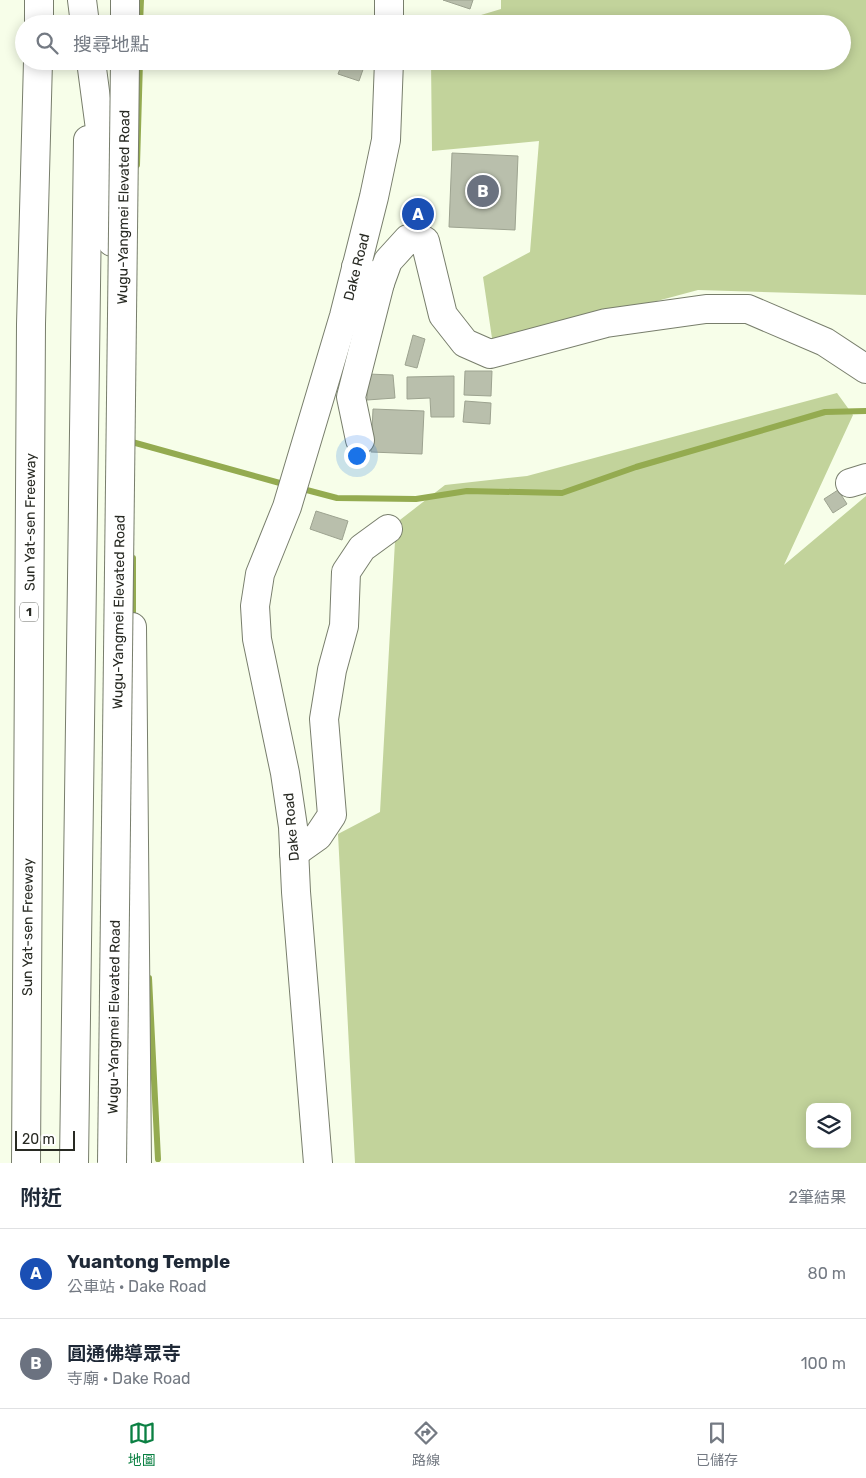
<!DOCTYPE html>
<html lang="zh-TW">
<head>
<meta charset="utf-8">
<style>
	:root { --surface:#fff; --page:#f6f6f7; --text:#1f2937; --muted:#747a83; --line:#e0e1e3; --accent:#0b8043 }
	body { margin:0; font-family:Rubik,"Noto Sans TC",sans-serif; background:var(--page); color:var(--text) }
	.controls { position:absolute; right:15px; bottom:15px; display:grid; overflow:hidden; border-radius:10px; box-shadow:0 2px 12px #0003 }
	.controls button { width:45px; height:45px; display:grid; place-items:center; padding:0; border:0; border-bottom:1px solid var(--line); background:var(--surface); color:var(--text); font:25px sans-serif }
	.scale { position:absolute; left:15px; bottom:12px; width:60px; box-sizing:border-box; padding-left:5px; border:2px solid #282a23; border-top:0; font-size:14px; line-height:18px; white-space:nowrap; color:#282a23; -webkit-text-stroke:4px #fff; paint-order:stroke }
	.you { position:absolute; left:356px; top:455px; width:18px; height:18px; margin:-12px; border:4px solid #fff; border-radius:50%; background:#1a73e8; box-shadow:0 0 0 8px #1a73e833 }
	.badge { display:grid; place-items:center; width:32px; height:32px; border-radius:50%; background:var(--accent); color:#fff; font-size:16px; font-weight:700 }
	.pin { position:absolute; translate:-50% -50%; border:2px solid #fff; box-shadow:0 1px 5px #0006 }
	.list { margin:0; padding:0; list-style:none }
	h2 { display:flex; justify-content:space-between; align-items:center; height:65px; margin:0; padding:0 20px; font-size:21px }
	h2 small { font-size:16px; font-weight:400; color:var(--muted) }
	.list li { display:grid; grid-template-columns:32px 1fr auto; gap:15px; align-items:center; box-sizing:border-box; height:90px; padding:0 20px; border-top:1px solid var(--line) }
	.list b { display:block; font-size:19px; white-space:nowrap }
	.list p { margin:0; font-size:16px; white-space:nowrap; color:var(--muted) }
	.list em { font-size:16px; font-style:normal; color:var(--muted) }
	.icon { flex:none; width:28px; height:28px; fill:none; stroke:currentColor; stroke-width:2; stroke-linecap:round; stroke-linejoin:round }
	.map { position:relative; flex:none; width:866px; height:1163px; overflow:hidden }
	.search { position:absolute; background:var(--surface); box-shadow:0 2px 12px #0003; left:15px; right:15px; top:15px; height:55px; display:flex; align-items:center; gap:12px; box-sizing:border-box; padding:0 18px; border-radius:28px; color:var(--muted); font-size:19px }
	.sheet { height:245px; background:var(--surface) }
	nav { display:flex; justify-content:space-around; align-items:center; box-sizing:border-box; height:70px; border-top:1px solid var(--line); background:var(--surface); font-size:14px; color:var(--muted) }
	nav a { display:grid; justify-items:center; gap:2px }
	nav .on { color:var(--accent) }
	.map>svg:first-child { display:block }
	.green { fill:#c2d39b; fill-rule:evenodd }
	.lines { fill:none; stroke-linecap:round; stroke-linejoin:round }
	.stream { stroke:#94ab50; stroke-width:6 }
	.building { fill:#b9bfac; stroke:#9da390 }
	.minor-casing { stroke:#787e6c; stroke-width:30 }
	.highway-casing { stroke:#787e6c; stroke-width:30 }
	.minor { stroke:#fff; stroke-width:28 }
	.highway { stroke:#fff; stroke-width:28 }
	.highway-bridge-casing { stroke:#787e6c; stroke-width:30; stroke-linecap:butt }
	.highway-bridge { stroke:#fff; stroke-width:28 }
	.labels { text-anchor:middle; stroke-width:4.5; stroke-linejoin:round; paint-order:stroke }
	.shield { fill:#fff; stroke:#686a65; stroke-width:1 }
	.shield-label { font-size:12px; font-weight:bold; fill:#282a23 }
	.street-label { font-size:14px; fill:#282a23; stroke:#fff }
</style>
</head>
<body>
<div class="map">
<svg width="866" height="1163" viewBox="0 0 866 1163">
	<rect width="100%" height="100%" fill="#f7fee9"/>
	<g class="green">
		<path d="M501,0H866V295L698,290L493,345L483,277L530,252L539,141L432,151L431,61H842V24H451L501,9Z"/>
		<path d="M837,393L853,415L784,565L866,496V1163H355L338,834L380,812L396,523L445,485L527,476ZM810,1107H847V1144H810Z"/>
	</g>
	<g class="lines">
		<g class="stream">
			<path d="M140,24L141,0"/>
			<path d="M137,165L140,61"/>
			<path d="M132,448V442L287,485"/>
			<path d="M299,488L337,498L416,499L467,491L562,493L636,467L825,412L866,411"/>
			<path d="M133,558V620"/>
			<path d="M149,978L158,1159"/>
		</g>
	</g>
	<g class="building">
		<path d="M443,0H473L470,9Z"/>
		<path d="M343,61H366L359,81L338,74Z"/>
		<path d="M452,153L518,156L515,230L449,227Z"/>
		<path d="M413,335L425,339L417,368L405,365Z"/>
		<path d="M465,371H492L491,396L464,395Z"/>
		<path d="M368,374L393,375L395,398L367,400Z"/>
		<path d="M454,376V417H431L430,398L407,399V377Z"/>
		<path d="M465,401L491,403L490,424L463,422Z"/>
		<path d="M373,409L424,411L422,454L371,452Z"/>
		<path d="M838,490L847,504L833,513L824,499Z"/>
		<path d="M316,511L348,521L342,540L310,529Z"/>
	</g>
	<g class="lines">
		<defs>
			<g id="minor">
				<path d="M389,0V24"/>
				<path d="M356,267L380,283L388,261L408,239L425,241L443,315L465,343L490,354L606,323L706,309H748L825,342L866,369"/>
				<path d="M360,440L351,397L380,283"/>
				<path d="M850,483L866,478"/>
				<path d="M294,853L318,836L332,815L324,719L332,670L344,626L346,572L362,548L388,529"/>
				<path id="s1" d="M318,1163L296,892L293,827L285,773L257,639L255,606L260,574L287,507L344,316L374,197L386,140L389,61"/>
			</g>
			<g id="highway">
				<path d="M82,0L85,24"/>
				<path d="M39,24V0"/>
				<path d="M125,24V0"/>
				<path d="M91,61L109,197L112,242"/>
				<path d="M132,627L137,1163"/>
				<path id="s2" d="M26,1163L31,324L38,61"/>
				<path d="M74,1163L88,140"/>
			</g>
		</defs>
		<use href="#minor" class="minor-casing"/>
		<use href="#highway" class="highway-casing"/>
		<use href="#minor" class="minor"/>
		<use href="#highway" class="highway"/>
		<defs>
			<g id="highway-bridge">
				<path id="s3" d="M112,1163L125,61"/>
			</g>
		</defs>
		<use href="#highway-bridge" class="highway-bridge-casing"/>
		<use href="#highway-bridge" class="highway-bridge"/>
	</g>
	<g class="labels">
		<rect class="shield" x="20" y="602.5" width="18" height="19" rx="4"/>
		<g class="shield-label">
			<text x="29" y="616">1</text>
		</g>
		<g class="street-label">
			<text dy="5" stroke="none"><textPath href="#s3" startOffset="956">Wugu-Yangmei Elevated Road</textPath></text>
			<text dy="5" stroke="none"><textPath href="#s1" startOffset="916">Dake Road</textPath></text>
			<text dy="5" stroke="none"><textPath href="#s2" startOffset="641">Sun Yat-sen Freeway</textPath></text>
			<text dy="5" stroke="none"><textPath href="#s3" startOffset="551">Wugu-Yangmei Elevated Road</textPath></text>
			<text transform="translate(291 827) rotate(-95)" y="5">Dake Road</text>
			<text dy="5" stroke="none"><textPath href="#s2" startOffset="236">Sun Yat-sen Freeway</textPath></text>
			<text dy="5" stroke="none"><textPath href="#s3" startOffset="146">Wugu-Yangmei Elevated Road</textPath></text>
		</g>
	</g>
</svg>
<div class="controls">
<button><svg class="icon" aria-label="layers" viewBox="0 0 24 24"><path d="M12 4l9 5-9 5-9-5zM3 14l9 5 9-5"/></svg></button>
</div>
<div class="scale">20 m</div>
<div class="you"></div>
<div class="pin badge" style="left:418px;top:214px;background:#1a4fb4">A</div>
<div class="pin badge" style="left:483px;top:191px;background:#6b7280">B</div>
<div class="search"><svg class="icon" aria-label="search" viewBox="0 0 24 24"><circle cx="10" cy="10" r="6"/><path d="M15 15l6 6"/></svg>搜尋地點</div>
</div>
<section class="sheet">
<h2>附近<small>2筆結果</small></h2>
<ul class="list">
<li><span class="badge" style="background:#1a4fb4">A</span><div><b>Yuantong Temple</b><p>公車站 · Dake Road</p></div><em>80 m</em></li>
<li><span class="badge" style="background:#6b7280">B</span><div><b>圓通佛導眾寺</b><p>寺廟 · Dake Road</p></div><em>100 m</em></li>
</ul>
</section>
<nav>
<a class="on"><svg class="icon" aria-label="map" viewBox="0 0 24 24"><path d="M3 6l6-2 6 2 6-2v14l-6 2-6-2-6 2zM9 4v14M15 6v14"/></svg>地圖</a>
<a><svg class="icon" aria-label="directions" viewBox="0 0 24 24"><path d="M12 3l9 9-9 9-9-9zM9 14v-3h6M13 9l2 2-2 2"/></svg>路線</a>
<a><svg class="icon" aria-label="saved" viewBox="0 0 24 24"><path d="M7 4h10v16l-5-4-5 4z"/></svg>已儲存</a>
</nav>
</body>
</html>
